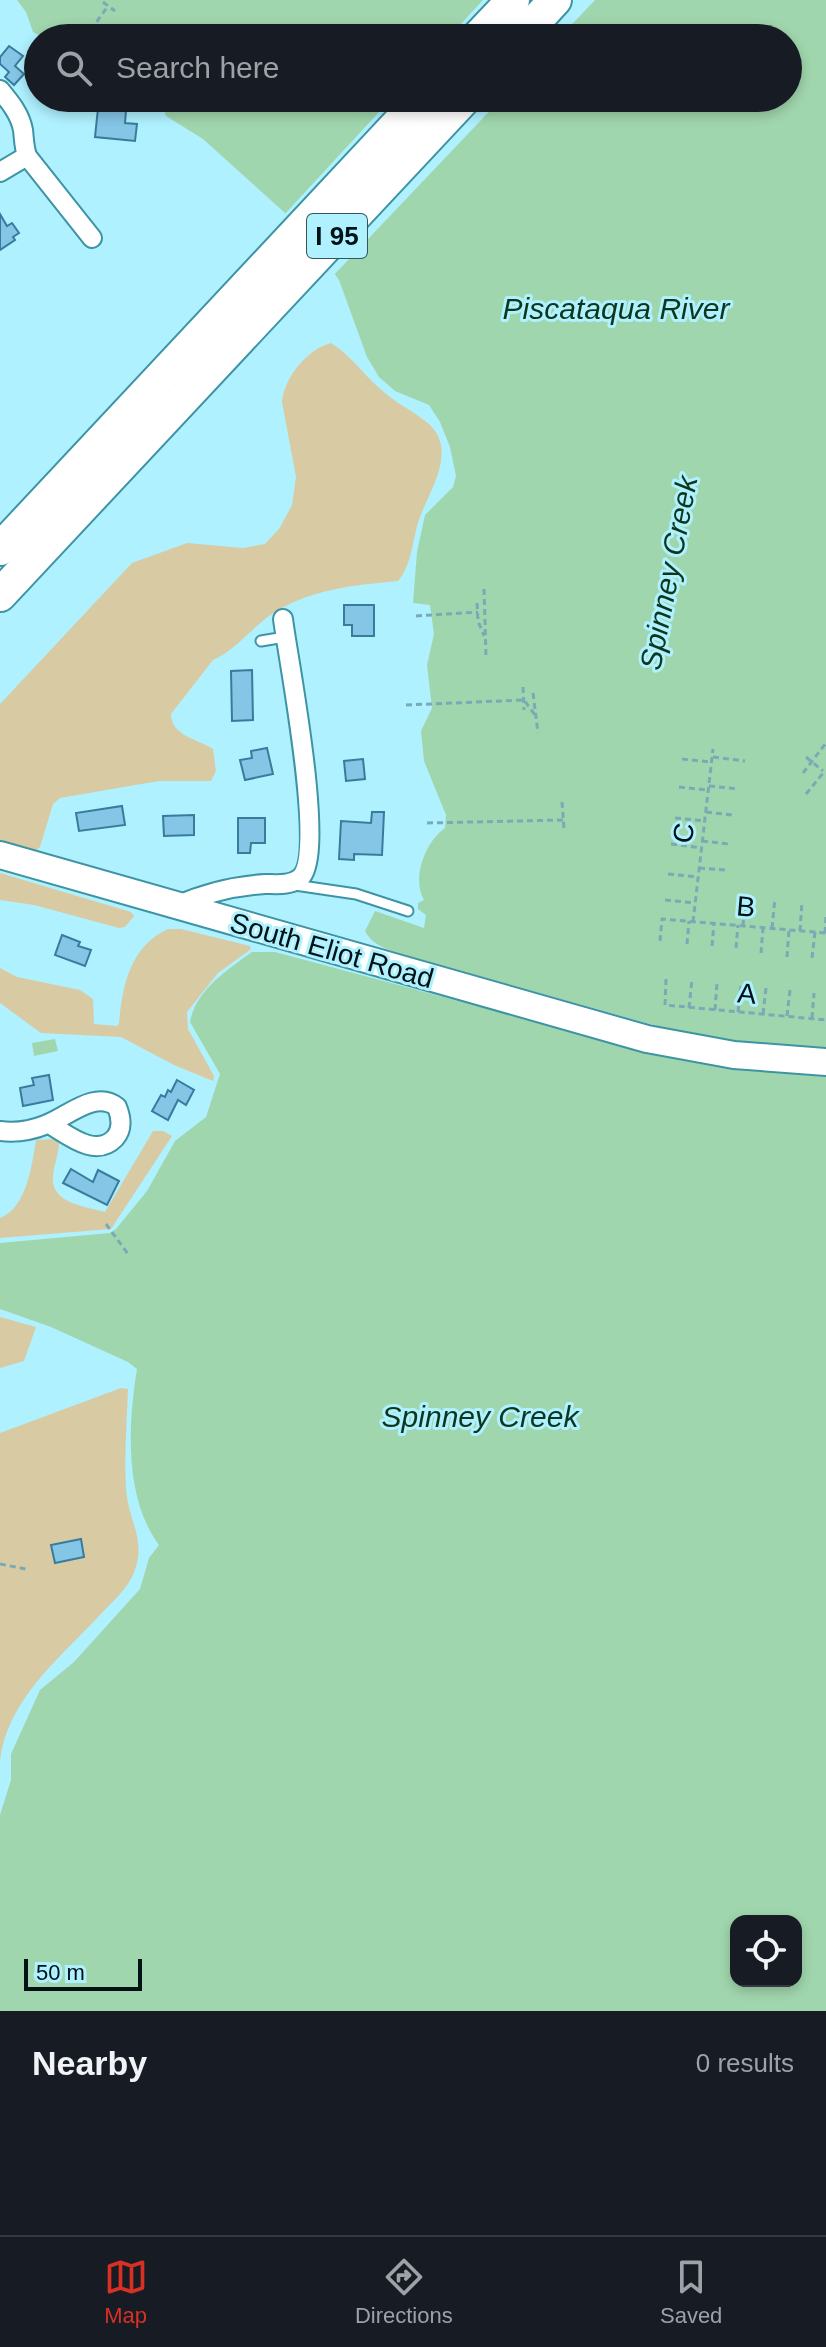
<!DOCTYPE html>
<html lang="en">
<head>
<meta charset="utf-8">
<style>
	:root { --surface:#171b24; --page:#242831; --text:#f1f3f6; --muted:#9ea1a6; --line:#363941; --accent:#d93025 }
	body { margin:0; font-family:Arial,sans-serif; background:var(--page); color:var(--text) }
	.controls { position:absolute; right:24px; bottom:24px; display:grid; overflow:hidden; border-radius:16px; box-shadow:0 4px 12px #0003 }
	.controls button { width:72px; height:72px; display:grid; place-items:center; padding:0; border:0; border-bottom:2px solid var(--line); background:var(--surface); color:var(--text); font:40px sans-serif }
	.scale { position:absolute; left:24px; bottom:20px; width:118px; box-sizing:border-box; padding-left:8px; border:4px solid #001216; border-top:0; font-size:22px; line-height:28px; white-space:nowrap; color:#001216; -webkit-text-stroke:6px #aff1ff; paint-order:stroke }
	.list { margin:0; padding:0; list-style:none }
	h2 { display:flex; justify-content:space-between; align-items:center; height:104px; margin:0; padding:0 32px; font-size:34px }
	h2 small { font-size:26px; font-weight:400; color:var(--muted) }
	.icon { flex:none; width:44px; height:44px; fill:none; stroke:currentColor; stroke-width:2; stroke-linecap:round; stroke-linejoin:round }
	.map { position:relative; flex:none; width:826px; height:2011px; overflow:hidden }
	.search { position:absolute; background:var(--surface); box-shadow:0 4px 12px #0003; left:24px; right:24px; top:24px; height:88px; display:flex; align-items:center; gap:20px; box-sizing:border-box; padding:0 28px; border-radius:44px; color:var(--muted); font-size:30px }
	.sheet { height:224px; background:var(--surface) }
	nav { display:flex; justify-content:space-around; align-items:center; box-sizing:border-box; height:112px; border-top:2px solid var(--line); background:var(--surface); font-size:22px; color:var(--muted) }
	nav a { display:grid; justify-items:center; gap:4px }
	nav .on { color:var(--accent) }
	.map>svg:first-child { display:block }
	.green { fill:#d8cba4 }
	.water { fill:#a0d6ad; fill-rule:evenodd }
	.pier { fill:#aff1ff }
	.building { fill:#85c5e6; stroke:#387c9d; stroke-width:2 }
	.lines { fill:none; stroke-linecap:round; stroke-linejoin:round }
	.service-casing { stroke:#3d94a4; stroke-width:13 }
	.minor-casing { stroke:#3d94a4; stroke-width:22 }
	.secondary-casing { stroke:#3d94a4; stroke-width:30 }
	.motorway-casing { stroke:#3d94a4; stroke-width:36 }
	.path { stroke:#78abb5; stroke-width:3; stroke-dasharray:6 4; stroke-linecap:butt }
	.service { stroke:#fff; stroke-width:9 }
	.minor { stroke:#fff; stroke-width:18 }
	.secondary { stroke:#fff; stroke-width:26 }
	.motorway { stroke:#fff; stroke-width:32 }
	.labels { text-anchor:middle; stroke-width:6; stroke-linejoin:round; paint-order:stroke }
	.shield { fill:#aff1ff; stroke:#34555c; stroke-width:2 }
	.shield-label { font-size:26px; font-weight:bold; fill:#001216 }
	.street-label { font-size:28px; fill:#001216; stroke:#aff1ff }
	.water-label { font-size:30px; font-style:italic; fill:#0d361c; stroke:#aff1ff }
</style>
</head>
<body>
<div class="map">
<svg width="826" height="2011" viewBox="0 0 826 2011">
	<rect width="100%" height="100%" fill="#aff1ff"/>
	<g class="green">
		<path d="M331,343C352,356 366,378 385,393C399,405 417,413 430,425C457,451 430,490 420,517C412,538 413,564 398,581C355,585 310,589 272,614C251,628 236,650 213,660L171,714C171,736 198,739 213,749L216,771L211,781H159L60,798L53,804L40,847L35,851L0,841V704L132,563L187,543L243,548L265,544L279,529L292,505L296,477L282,402C284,378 307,349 331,343Z"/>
		<path d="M0,873L131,912L134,916L125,927L119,928L34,905L0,900Z"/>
		<path d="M168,929H181L250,946L251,949L218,973L187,1012L188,1029L214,1076L213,1081L174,1065L121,1037L41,1033L0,1003V968L17,977L80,990L93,999L94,1024L117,1026L119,1024C122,987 130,946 168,929Z"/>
		<path d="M153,1131H163L172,1136L111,1229L0,1238V1218C27,1208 32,1164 36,1140L57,1139L59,1142C59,1155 52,1169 53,1181C54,1204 88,1207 105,1212Z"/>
		<path d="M0,1317L36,1327L24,1361L0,1368Z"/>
		<path d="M121,1388L128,1389C127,1422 124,1455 126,1488C128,1523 149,1541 132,1577C125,1591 111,1603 100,1615C60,1658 4,1702 0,1765V1433Z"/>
	</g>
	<g class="water">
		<path d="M17,0H826V1048L739,1041L664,1028L415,958C397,952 374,949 365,931L375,911L424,928L426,915L418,909V903L424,900C411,878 426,841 445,828L446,815L424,761L421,731L432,708L427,665L434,634L430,605L413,603L417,552L425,515L453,487L456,476L450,447L440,422L429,405L395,391L379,377L367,357L339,280L305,231L203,139L166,116L160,98H788V38H44L33,32L26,12Z"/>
		<path d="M252,952H275L679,1060L731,1068L826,1077V2011H0V1815L11,1780V1754L40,1690L74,1662L140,1589L149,1558L159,1545C124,1498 128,1424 137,1369L128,1362L51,1327L0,1309V1243L110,1233L116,1229L147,1191L175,1141L206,1117L220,1074L190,1022C196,990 227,970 252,952ZM796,1921V1981H736V1921Z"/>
		<path d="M55,1039L58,1051L34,1056L32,1043Z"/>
	</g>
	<g class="pier">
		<path d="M483,0H595L559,38H448Z"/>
		<path d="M392,98H502L332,277L302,234L283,216Z"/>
	</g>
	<g class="building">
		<path d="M9,46L23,56L15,66L24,74L14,85L5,77L9,72L0,64V57Z"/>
		<path d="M98,108L126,111L125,123L137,124L135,141L95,137Z"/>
		<path d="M0,214L7,226L12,223L19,233L13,237L15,240L0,250Z"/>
		<path d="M344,605H374V636H352V625H344Z"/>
		<path d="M252,670L253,720L232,721L231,671Z"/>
		<path d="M267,748L273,774L245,780L240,760L252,758L251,751Z"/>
		<path d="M363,759L365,779L346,781L344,761Z"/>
		<path d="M122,806L125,825L79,831L76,813Z"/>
		<path d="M372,812H384L382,855L354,854V860L339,859L341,821L371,823Z"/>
		<path d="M194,815V835L164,836L163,816Z"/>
		<path d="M238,818H265V843H251L250,853H238Z"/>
		<path d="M62,935L80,942L78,946L91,950L85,966L55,955Z"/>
		<path d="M49,1075L53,1100L23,1106L20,1088L34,1085L32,1078Z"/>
		<path d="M177,1080L194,1090L186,1105L178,1100L168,1120L152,1111L161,1095L165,1097L168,1090L171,1092Z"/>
		<path d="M71,1169L93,1182L98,1170L119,1181L107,1205L63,1183Z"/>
		<path d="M81,1539L84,1557L55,1563L51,1545Z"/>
	</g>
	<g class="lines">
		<defs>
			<g id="service">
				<path d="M261,641L285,637"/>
				<path d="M295,885L356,894L408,911"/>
			</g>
			<g id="minor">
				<path d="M0,90C10,102 20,114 23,130C24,139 24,147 27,156L92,238"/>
				<path d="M0,172L27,156"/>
				<path d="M176,906C205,893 233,886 265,884C276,884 290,886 300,878C327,855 288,659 283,619"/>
				<path d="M0,1131C16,1133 30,1131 45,1125C66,1118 95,1089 117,1107C121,1117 123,1129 115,1138C95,1159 67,1134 49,1124"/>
			</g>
			<path id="secondary" d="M0,855L647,1039L734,1055L826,1062"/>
			<g id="motorway">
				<path d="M477,38L513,0"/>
				<path d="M520,38L555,0"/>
				<path d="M0,549L422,98"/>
				<path d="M0,595L465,98"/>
			</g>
		</defs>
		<use href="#service" class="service-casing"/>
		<use href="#minor" class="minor-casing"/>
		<use href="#secondary" class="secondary-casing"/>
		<use href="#motorway" class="motorway-casing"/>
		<g class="path">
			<path d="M103,2L115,11"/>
			<path d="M85,38L108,6"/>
			<path d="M153,106L159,98"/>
			<path d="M484,589L486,656"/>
			<path d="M477,603L478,621L484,636"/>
			<path d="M416,616L478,612"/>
			<path d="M523,687L524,710"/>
			<path d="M533,693L538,733"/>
			<path d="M406,705L524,700L535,715"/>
			<path d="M713,757L745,761"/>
			<path d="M806,757L823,771"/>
			<path d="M682,759L711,762"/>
			<path d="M803,773L826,743"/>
			<path d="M709,786L739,789"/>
			<path d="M679,787L708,790"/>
			<path d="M806,794L824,772"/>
			<path d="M562,802L564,829"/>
			<path d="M706,812L732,815"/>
			<path d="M675,818L705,821"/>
			<path d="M427,823L564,820"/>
			<path d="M702,841L729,844"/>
			<path d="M671,844L702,848"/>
			<path d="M699,868L726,870"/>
			<path d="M668,874L698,877"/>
			<path d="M665,900L695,903"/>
			<path d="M693,922L713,749"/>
			<path d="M743,926L745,895"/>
			<path d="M772,928L775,898"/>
			<path d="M800,931L802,901"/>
			<path d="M825,933L826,917"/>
			<path d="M660,941L662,919L826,933"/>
			<path d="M687,944L689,921"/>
			<path d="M712,946L714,923"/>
			<path d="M736,948L738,925"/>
			<path d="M761,953L763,928"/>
			<path d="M787,957L789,930"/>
			<path d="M812,958L815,932"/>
			<path d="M666,979L665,1005L826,1020"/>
			<path d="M689,1008L692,979"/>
			<path d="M715,1010L717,983"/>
			<path d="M738,1012L741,985"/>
			<path d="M763,1014L766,988"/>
			<path d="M787,1016L790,990"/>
			<path d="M812,1018L814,993"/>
			<path d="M106,1224L128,1254"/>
			<path d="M0,1564L26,1569"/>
		</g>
		<use href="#service" class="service"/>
		<use href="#minor" class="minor"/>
		<use href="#secondary" class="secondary"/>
		<use href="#motorway" class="motorway"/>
	</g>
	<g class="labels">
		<rect class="shield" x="307" y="214" width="60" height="44" rx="6"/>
		<g class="shield-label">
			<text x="337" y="245">I 95</text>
		</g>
		<g class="street-label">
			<text transform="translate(683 833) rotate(-83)" y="10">C</text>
			<text transform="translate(746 906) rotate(5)" y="10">B</text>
			<text transform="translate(332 950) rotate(16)" y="10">South Eliot Road</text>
			<text transform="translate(747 993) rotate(5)" y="10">A</text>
		</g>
		<g class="water-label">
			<text x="616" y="319">Piscataqua River</text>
			<text transform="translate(669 573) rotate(-79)" y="10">Spinney Creek</text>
			<text x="480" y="1427">Spinney Creek</text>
		</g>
	</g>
</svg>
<div class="controls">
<button><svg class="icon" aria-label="locate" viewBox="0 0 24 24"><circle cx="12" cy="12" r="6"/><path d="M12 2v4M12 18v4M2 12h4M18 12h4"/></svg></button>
</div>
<div class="scale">50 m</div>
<div class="search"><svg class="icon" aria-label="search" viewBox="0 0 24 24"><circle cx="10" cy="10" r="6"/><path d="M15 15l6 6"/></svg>Search here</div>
</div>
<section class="sheet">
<h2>Nearby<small>0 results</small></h2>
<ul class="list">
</ul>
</section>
<nav>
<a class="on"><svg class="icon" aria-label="map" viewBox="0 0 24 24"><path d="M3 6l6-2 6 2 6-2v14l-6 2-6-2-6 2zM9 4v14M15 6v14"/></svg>Map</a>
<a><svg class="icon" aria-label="directions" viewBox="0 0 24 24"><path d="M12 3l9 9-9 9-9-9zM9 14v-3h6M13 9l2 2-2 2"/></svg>Directions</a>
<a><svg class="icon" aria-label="saved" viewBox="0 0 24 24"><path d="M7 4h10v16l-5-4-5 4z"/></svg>Saved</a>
</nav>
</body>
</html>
